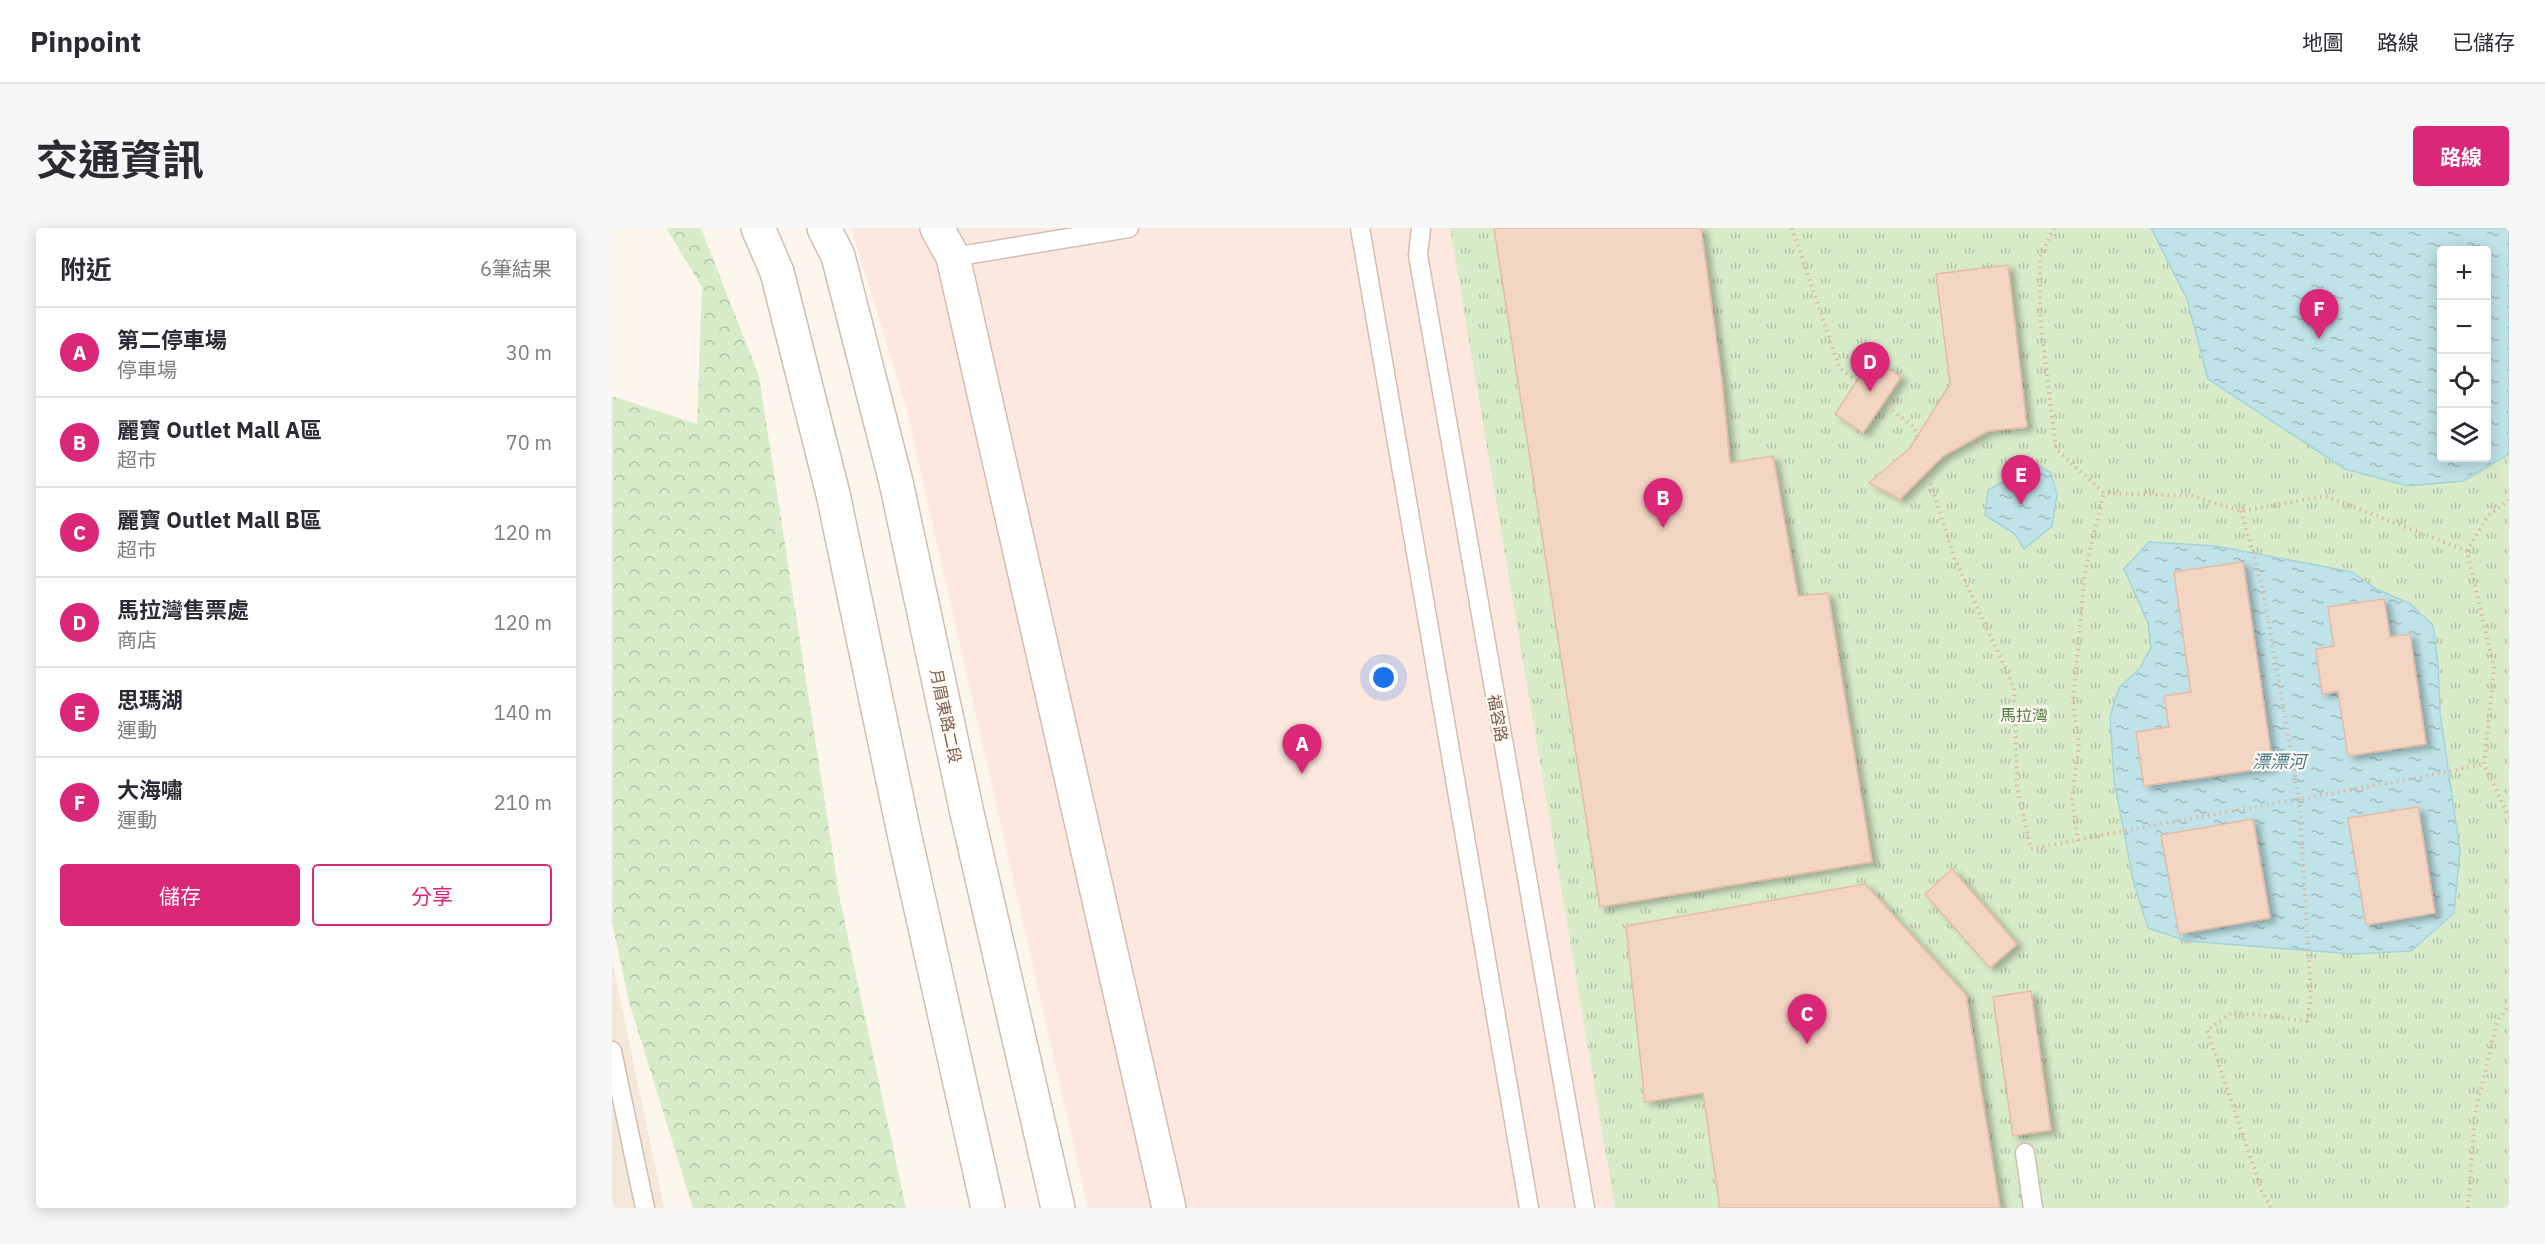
<!DOCTYPE html>
<html lang="zh-TW">
<head>
<meta charset="utf-8">
<style>
	:root { --surface:#fff; --page:#f7f7f7; --text:#2b2b33; --muted:#7c7c81; --line:#e1e1e2; --accent:#db2777 }
	body { margin:0; font-family:"IBM Plex Sans","Noto Sans TC",sans-serif; background:var(--page); color:var(--text) }
	.controls { position:absolute; right:18px; top:18px; display:grid; overflow:hidden; border-radius:6px; box-shadow:0 3px 15px #0003 }
	.controls button { width:54px; height:54px; display:grid; place-items:center; padding:0; border:0; border-bottom:2px solid var(--line); background:var(--surface); color:var(--text); font:30px sans-serif }
	.you { position:absolute; left:772px; top:450px; width:21px; height:21px; margin:-15px; border:4px solid #fff; border-radius:50%; background:#1a73e8; box-shadow:0 0 0 9px #1a73e833 }
	.badge { display:grid; place-items:center; width:39px; height:39px; border-radius:50%; background:var(--accent); color:#fff; font-size:20px; font-weight:700 }
	.pin { position:absolute; translate:-50% -50px; filter:drop-shadow(0 2px 3px #0008) }
	.pin::after { content:''; position:absolute; top:32px; width:21px; height:18px; background:inherit; clip-path:polygon(0 0,100% 0,50% 100%) }
	.list { margin:0; padding:0; list-style:none }
	h2 { display:flex; justify-content:space-between; align-items:center; height:78px; margin:0; padding:0 24px; font-size:26px }
	h2 small { font-size:20px; font-weight:400; color:var(--muted) }
	.list li { display:grid; grid-template-columns:39px 1fr auto; gap:18px; align-items:center; box-sizing:border-box; height:90px; padding:0 24px; border-top:2px solid var(--line) }
	.list b { display:block; font-size:22px; white-space:nowrap }
	.list p { margin:0; font-size:20px; white-space:nowrap; color:var(--muted) }
	.list em { font-size:20px; font-style:normal; color:var(--muted) }
	.actions { display:flex; gap:12px; padding:18px 24px }
	.actions a { flex:1; padding:14px 0; border:2px solid var(--accent); border-radius:6px; text-align:center; font-size:21px; color:var(--accent) }
	.actions .main { background:var(--accent); color:#fff }
	.icon { flex:none; width:33px; height:33px; fill:none; stroke:currentColor; stroke-width:2; stroke-linecap:round; stroke-linejoin:round }
	.map { position:relative; flex:none; width:1897px; height:980px; overflow:hidden; border-radius:6px }
	header { display:flex; align-items:center; gap:36px; box-sizing:border-box; height:84px; padding:0 30px; background:var(--surface); border-bottom:2px solid var(--line) }
	header strong { font-size:28px }
	nav { display:flex; gap:33px; margin-inline-start:auto; font-size:21px }
	.intro { display:flex; align-items:center; justify-content:space-between; box-sizing:border-box; height:144px; padding:0 36px }
	h1 { margin:0; font-size:42px }
	.button { padding:15px 27px; border-radius:6px; background:var(--accent); color:#fff; font-size:21px; font-weight:700 }
	main { display:flex; gap:36px; padding:0 36px }
	aside { flex:1; background:var(--surface); border-radius:6px; box-shadow:0 3px 15px #0003 }
	.map>svg:first-child { display:block }
	.residential { fill:#f5e8da }
	.commercial { fill:#fde8e0; fill-rule:evenodd }
	.forest { fill:url(#forest-crowns) }
	.park { fill:url(#park-tufts); fill-rule:evenodd }
	.water { fill:url(#water-ripples); stroke:#a5d3da; stroke-width:1.5; fill-rule:evenodd }
	.building { fill:#f3d5c3; stroke:#e6bba3; stroke-width:1.5; filter:url(#shadow) }
	.lines { fill:none; stroke-linecap:round; stroke-linejoin:round }
	.lane-casing { stroke:#d1beb0; stroke-width:21 }
	.street-casing { stroke:#d1beb0; stroke-width:36 }
	.path { stroke:#d9b8a5; stroke-width:4; stroke-dasharray:1.5 4.5; stroke-linecap:butt }
	.lane { stroke:#fff; stroke-width:18 }
	.street { stroke:#fff; stroke-width:33 }
	.labels { text-anchor:middle; stroke-width:4.5; stroke-linejoin:round; paint-order:stroke }
	.park-label { font-size:16px; fill:#537a41; stroke:#fffaf3 }
	.street-label { font-size:16px; fill:#7a5c4d; stroke:#fffaf3 }
	.water-label { font-size:18px; font-style:italic; fill:#437c86; stroke:#fffaf3 }
</style>
</head>
<body>
<header>
<strong>Pinpoint</strong>
<nav><a>地圖</a><a>路線</a><a>已儲存</a></nav>
</header>
<div class="intro"><h1>交通資訊</h1><a class="button">路線</a></div>
<main>
<aside>
<h2>附近<small>6筆結果</small></h2>
<ul class="list">
<li><span class="badge">A</span><div><b>第二停車場</b><p>停車場</p></div><em>30 m</em></li>
<li><span class="badge">B</span><div><b>麗寶 Outlet Mall A區</b><p>超市</p></div><em>70 m</em></li>
<li><span class="badge">C</span><div><b>麗寶 Outlet Mall B區</b><p>超市</p></div><em>120 m</em></li>
<li><span class="badge">D</span><div><b>馬拉灣售票處</b><p>商店</p></div><em>120 m</em></li>
<li><span class="badge">E</span><div><b>思瑪湖</b><p>運動</p></div><em>140 m</em></li>
<li><span class="badge">F</span><div><b>大海嘯</b><p>運動</p></div><em>210 m</em></li>
</ul>
<div class="actions"><a class="main">儲存</a><a>分享</a></div>
</aside>
<div class="map">
<svg width="1897" height="980" viewBox="0 0 1897 980">
	<defs>
		<pattern id="forest-crowns" width="20" height="18" patternUnits="userSpaceOnUse" patternTransform="scale(1.5)"><rect width="20" height="18" fill="#d8ecc9"/><path d="M2 6a3 3 0 1 1 6 0M12 15a3 3 0 1 1 6 0" fill="none" stroke="#b4c2a5"/></pattern>
		<pattern id="park-tufts" width="24" height="20" patternUnits="userSpaceOnUse" patternTransform="scale(1.5)"><rect width="24" height="20" fill="#d8ecc9"/><path d="M3 7l-1-3M5 7V3M7 7l1-3M15 17l-1-3M17 17v-4M19 17l1-3" fill="none" stroke="#b4c2a5"/></pattern>
		<pattern id="water-ripples" width="26" height="14" patternUnits="userSpaceOnUse" patternTransform="scale(1.5)"><rect width="26" height="14" fill="#bfe3e8"/><path d="M2 4q2-2 4 0t4 0M15 11q2-2 4 0t4 0" fill="none" stroke="#a0bbbe"/></pattern>
		<filter id="shadow"><feDropShadow dx="6" dy="4" stdDeviation="3" flood-color="#0004"/></filter>
	</defs>
	<rect width="100%" height="100%" fill="#fdf6ec"/>
	<path class="residential" d="M0,732L52,980H0Z"/>
	<path class="commercial" d="M239,0H1897V980H476L294,179ZM1830,22H1874V230H1830Z"/>
	<path class="forest" d="M54,0H89L147,148L228,672L294,980H81L17,774L0,694V168L85,196L90,59Z"/>
	<path class="park" d="M838,0H1897V980H1003ZM1830,22H1874V230H1830Z"/>
	<g class="water">
		<path d="M1539,0H1897V226L1851,253L1796,258L1733,241L1596,151L1575,71ZM1874,22V230H1830V22Z"/>
		<path d="M1420,232L1439,245L1445,267L1440,298L1412,321L1403,306L1373,287L1376,262L1396,251Z"/>
		<path d="M1537,314L1604,318L1740,344L1766,362L1797,375L1821,397L1826,436L1828,485L1848,623L1842,685L1799,723L1741,726L1575,713L1536,700L1521,652L1502,552L1498,488L1507,460L1528,440L1539,419L1536,395L1512,341Z"/>
	</g>
	<g class="building">
		<path d="M882,0H1089L1110,153L1118,235L1161,228L1186,368L1216,365L1260,634L988,679Z"/>
		<path d="M1396,37L1415,199L1376,203L1331,228L1288,271L1257,255L1298,220L1338,156L1324,46Z"/>
		<path d="M1260,130L1289,149L1251,205L1223,186Z"/>
		<path d="M1631,334L1661,539L1532,558L1524,504L1557,499L1552,468L1579,464L1562,344Z"/>
		<path d="M1772,371L1778,409L1798,406L1814,516L1736,528L1726,463L1710,466L1704,421L1722,418L1716,379Z"/>
		<path d="M1806,579L1823,685L1754,697L1736,590Z"/>
		<path d="M1641,591L1658,690L1567,706L1549,607Z"/>
		<path d="M1340,641L1405,716L1378,740L1313,666Z"/>
		<path d="M1253,656L1354,767L1388,980H1108L1091,865L1033,874L1014,698Z"/>
		<path d="M1419,763L1439,902L1401,908L1381,769Z"/>
	</g>
	<g class="lines">
		<defs>
			<g id="lane">
				<path d="M748,0L917,980"/>
				<path d="M809,0L806,27L973,980"/>
				<path d="M341,29L517,0"/>
				<path d="M0,823L33,980"/>
				<path d="M1413,925L1421,980"/>
			</g>
			<g id="street">
				<path d="M146,0L165,44L221,266L292,605L376,980"/>
				<path d="M212,0L226,28L284,254L355,585L446,980"/>
				<path d="M325,0L341,29L557,980"/>
			</g>
		</defs>
		<use href="#lane" class="lane-casing"/>
		<use href="#street" class="street-casing"/>
		<g class="path">
			<path d="M1180,0L1227,139L1245,153"/>
			<path d="M1442,0L1428,29V90L1444,221L1492,265L1580,268L1629,283L1714,268L1855,323L1882,440L1872,536L1897,589"/>
			<path d="M1271,175L1302,199L1305,209"/>
			<path d="M1315,244L1342,329L1402,459L1405,558L1419,621L1548,596L1805,550L1872,536"/>
			<path d="M1629,283L1650,357L1687,571L1699,767L1695,793L1621,784L1595,802L1650,963L1659,980"/>
			<path d="M1855,323L1876,288L1897,272"/>
			<path d="M1466,613L1460,571L1467,515L1461,476L1473,343L1492,265"/>
			<path d="M1856,980L1863,886L1885,794L1897,777"/>
		</g>
		<use href="#lane" class="lane"/>
		<use href="#street" class="street"/>
	</g>
	<g class="labels">
		<g class="park-label">
			<text x="1412" y="493">馬拉灣</text>
		</g>
		<g class="street-label">
			<text transform="translate(334 488) rotate(78)" y="6">月眉東路二段</text>
			<text transform="translate(886 490) rotate(80)" y="6">福容路</text>
		</g>
		<g class="water-label">
			<text x="1667" y="540">漂漂河</text>
		</g>
	</g>
</svg>
<div class="controls">
<button>+</button>
<button>−</button>
<button><svg class="icon" aria-label="locate" viewBox="0 0 24 24"><circle cx="12" cy="12" r="6"/><path d="M12 2v4M12 18v4M2 12h4M18 12h4"/></svg></button>
<button><svg class="icon" aria-label="layers" viewBox="0 0 24 24"><path d="M12 4l9 5-9 5-9-5zM3 14l9 5 9-5"/></svg></button>
</div>
<div class="you"></div>
<div class="pin badge" style="left:690px;top:546px">A</div>
<div class="pin badge" style="left:1051px;top:300px">B</div>
<div class="pin badge" style="left:1195px;top:816px">C</div>
<div class="pin badge" style="left:1258px;top:164px">D</div>
<div class="pin badge" style="left:1409px;top:277px">E</div>
<div class="pin badge" style="left:1707px;top:111px">F</div>
</div>
</main>
</body>
</html>
